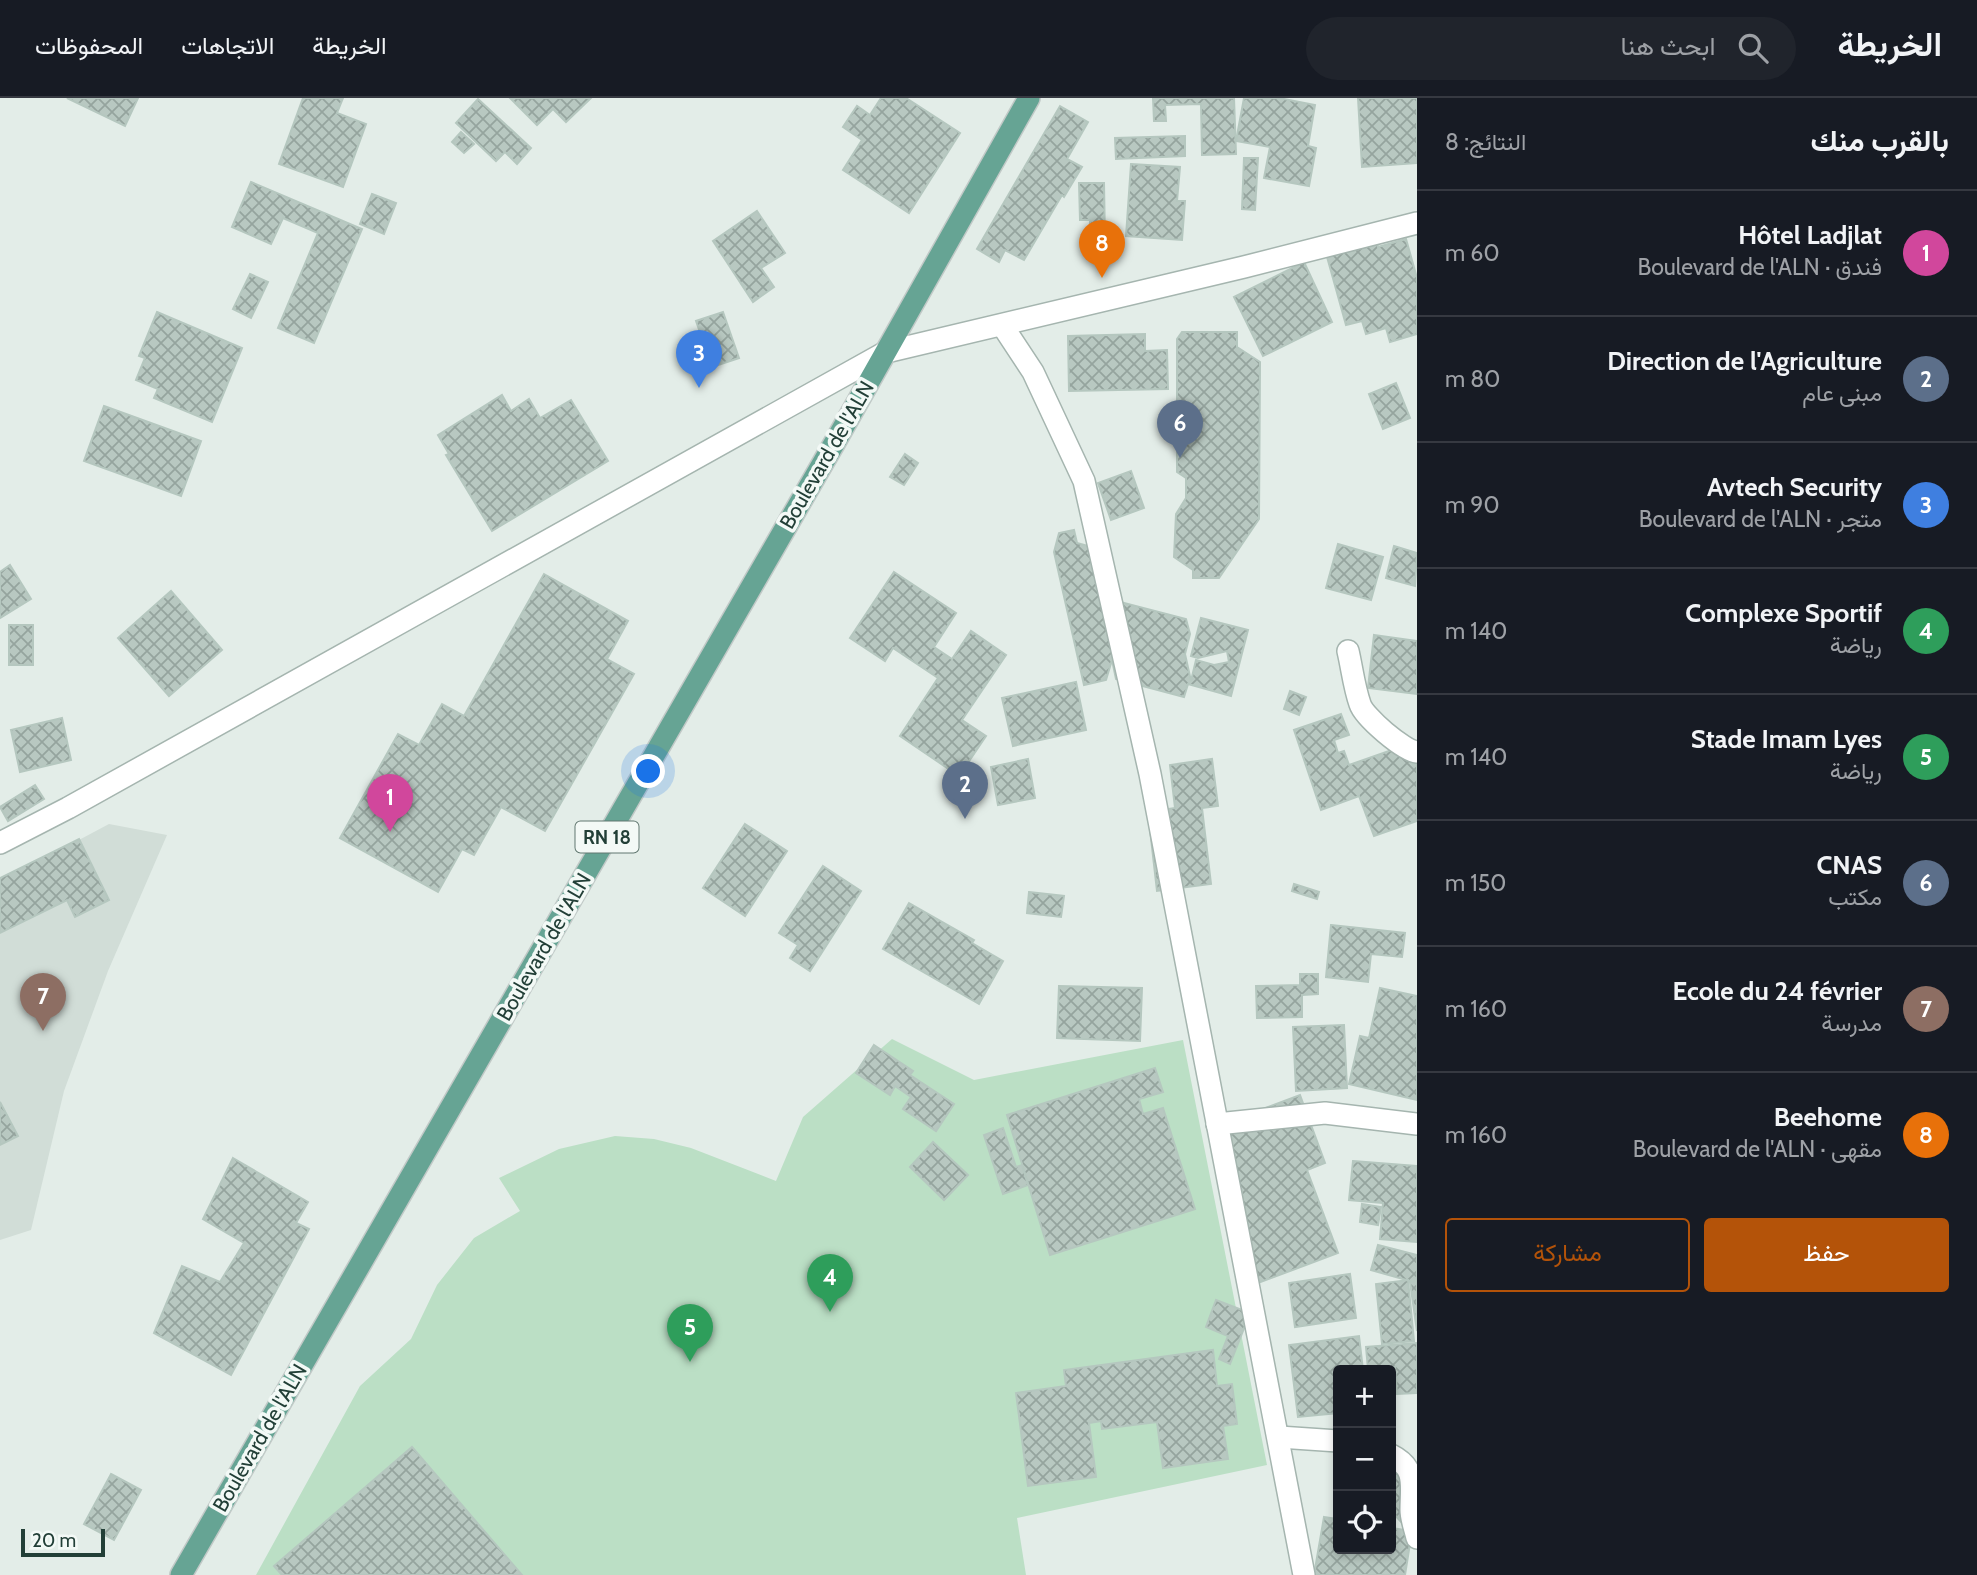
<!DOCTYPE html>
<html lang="ar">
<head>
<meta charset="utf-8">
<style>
	:root { --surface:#171b24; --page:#20242c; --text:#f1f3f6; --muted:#9ea1a6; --line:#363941; --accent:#b45309 }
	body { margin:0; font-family:Cabin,Vazirmatn,sans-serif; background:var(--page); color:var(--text); direction:rtl }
	.controls { position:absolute; right:21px; bottom:21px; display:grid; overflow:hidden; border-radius:7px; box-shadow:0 4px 10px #0003 }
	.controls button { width:63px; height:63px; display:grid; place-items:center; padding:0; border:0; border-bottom:2px solid var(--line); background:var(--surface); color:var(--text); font:35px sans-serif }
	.scale { position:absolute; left:21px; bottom:18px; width:84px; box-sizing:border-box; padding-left:7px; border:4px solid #223f37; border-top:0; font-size:19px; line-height:24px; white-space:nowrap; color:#223f37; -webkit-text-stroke:5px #f3f9f6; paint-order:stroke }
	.you { position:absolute; left:649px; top:674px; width:24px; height:24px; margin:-18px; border:5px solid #fff; border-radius:50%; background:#1a73e8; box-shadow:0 0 0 10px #1a73e833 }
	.badge { display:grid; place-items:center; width:46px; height:46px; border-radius:50%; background:var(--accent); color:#fff; font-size:23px; font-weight:700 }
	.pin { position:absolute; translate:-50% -58px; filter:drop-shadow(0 2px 4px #0008) }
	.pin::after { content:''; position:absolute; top:37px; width:24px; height:21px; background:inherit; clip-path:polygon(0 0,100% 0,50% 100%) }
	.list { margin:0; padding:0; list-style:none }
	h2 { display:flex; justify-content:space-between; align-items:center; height:91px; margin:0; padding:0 28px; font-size:30px }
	h2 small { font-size:23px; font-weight:400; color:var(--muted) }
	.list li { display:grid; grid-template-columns:46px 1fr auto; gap:21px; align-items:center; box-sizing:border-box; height:126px; padding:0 28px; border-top:2px solid var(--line) }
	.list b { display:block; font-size:26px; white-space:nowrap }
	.list p { margin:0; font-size:23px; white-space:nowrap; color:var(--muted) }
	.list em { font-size:23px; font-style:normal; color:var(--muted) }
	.actions { display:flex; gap:14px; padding:21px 28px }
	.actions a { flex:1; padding:16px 0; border:2px solid var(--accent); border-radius:7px; text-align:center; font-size:24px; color:var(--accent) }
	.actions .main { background:var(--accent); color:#fff }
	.icon { flex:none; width:38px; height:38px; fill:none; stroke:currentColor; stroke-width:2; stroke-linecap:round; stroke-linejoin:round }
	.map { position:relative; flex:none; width:1417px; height:1477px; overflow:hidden; direction:ltr }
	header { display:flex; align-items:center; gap:42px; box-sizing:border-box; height:98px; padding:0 35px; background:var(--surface); border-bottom:2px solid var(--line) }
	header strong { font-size:33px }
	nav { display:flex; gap:38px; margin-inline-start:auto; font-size:24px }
	.search { width:490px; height:63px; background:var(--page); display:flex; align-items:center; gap:18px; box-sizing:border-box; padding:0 24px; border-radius:38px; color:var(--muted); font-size:26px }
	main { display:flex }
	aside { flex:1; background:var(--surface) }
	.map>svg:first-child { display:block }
	.built { fill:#d1ddd7 }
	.garden { fill:#bbdfc5 }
	.building { fill:url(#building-cross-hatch); stroke:#b5c7bf; stroke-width:2 }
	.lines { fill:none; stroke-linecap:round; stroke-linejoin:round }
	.minor-casing { stroke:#a5b5af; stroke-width:24 }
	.major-casing { stroke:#c1c9c7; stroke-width:24 }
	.minor { stroke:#fff; stroke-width:21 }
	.major { stroke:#66a494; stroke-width:21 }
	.labels { text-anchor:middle; stroke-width:7; stroke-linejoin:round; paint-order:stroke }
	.shield { fill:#f3f9f6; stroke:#617770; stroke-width:2 }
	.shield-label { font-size:19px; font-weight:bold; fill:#223f37 }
	.street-label { font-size:21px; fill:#223f37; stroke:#f3f9f6 }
</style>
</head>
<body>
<header>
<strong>الخريطة</strong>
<div class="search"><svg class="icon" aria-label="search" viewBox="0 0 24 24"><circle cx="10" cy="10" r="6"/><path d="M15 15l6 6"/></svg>ابحث هنا</div>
<nav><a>الخريطة</a><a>الاتجاهات</a><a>المحفوظات</a></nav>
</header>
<main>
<aside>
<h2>بالقرب منك<small>النتائج: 8</small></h2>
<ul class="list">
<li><span class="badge" style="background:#d1479c">1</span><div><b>Hôtel Ladjlat</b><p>فندق · Boulevard de l'ALN</p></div><em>60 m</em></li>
<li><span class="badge" style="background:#5c6f8a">2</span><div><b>Direction de l'Agriculture</b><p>مبنى عام</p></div><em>80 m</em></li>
<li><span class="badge" style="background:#3f7fe0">3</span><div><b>Avtech Security</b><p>متجر · Boulevard de l'ALN</p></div><em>90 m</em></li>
<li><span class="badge" style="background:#2e9e5b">4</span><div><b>Complexe Sportif</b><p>رياضة</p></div><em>140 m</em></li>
<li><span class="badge" style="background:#2e9e5b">5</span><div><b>Stade Imam Lyes</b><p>رياضة</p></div><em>140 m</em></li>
<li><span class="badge" style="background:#5c6f8a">6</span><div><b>CNAS</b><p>مكتب</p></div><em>150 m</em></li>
<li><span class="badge" style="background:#8d6e63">7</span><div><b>Ecole du 24 février</b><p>مدرسة</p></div><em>160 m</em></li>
<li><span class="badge" style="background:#e8710a">8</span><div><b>Beehome</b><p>مقهى · Boulevard de l'ALN</p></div><em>160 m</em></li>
</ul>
<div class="actions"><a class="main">حفظ</a><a>مشاركة</a></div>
</aside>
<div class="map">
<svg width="1417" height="1477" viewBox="0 0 1417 1477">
	<defs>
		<pattern id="building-cross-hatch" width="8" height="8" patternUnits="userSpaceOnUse" patternTransform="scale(1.75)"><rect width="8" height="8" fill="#b8c8c1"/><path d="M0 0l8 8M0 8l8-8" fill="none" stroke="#95a49e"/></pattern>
	</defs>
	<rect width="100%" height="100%" fill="#e3ede8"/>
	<path class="built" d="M109,726L167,737L108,873L64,993L31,1132L0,1142V784Z"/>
	<path class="garden" d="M892,941L974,982L1183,942L1267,1367L1017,1420L1026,1477H256L360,1288L411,1241L437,1187L474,1140L520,1113L499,1080L559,1051L615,1038L654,1041L691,1050L776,1083L803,1019Z"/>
	<g class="building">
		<path d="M67,0H138L125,28Z"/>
		<path d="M303,0H343L337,15L366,26L343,89L279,66Z"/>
		<path d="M510,0H591L566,24L553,11L537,27Z"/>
		<path d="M881,0H906L960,35L909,115L843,72L862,42L843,29L857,8L870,17Z"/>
		<path d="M1153,0H1234L1236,56L1202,57L1201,6L1165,7L1166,23H1154Z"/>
		<path d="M1244,0H1279L1315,7L1308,48L1316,50L1309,88L1264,80L1270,49L1236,43Z"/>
		<path d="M1358,0H1417V65L1362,69Z"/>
		<path d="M478,1L531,50L517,66L505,54L496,63L456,25Z"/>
		<path d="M1060,8L1088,24L1067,61L1082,69L1064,99L1062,97L1024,162L1005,152L999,164L977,151Z"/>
		<path d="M461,34L474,46L464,55L452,44Z"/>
		<path d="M1185,38V58L1116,61L1115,40Z"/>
		<path d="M1244,60H1258L1255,112L1242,111Z"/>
		<path d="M1131,66L1180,69L1177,103H1185L1182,142L1126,138Z"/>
		<path d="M251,84L362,131L314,245L278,230L318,135L283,120L271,146L232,129Z"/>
		<path d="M1079,85H1104L1105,142H1090V122H1080Z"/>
		<path d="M372,96L396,105L384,136L360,126Z"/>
		<path d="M757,113L785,155L761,170L774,189L753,204L713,143Z"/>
		<path d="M1374,133L1378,149L1406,141L1417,180V236L1390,244L1386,230L1366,236L1362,223L1346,227L1324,148Z"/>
		<path d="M1304,164L1332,224L1263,258L1234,199Z"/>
		<path d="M250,176L268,184L251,220L233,211Z"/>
		<path d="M157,214L242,250L212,324L154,300L158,291L136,282L145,260L139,258Z"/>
		<path d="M723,214L739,260L712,269L696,223Z"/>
		<path d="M1182,234H1237V249L1260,264L1259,421L1219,480H1193V472L1174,459L1176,416L1186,400V380L1177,374V241Z"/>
		<path d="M1145,236V253L1167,252L1168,291L1069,293L1068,238Z"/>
		<path d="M1396,285L1410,320L1383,331L1369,296Z"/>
		<path d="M502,297L511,313L529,301L540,320L571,302L608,363L492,433L446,357L449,356L438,337Z"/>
		<path d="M104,308L201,343L181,398L84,363Z"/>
		<path d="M905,356L918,365L904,387L890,379Z"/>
		<path d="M1131,373L1144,410L1111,422L1098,385Z"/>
		<path d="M1074,432L1077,445L1092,449L1101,499L1186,521L1190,536L1185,556L1191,583L1196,562L1214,567L1229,564L1227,553L1198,560L1191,558L1201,520L1248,532L1231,598L1188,586L1184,599L1116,581L1112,562L1106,582L1084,587L1054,454L1059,435Z"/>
		<path d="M1338,446L1383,459L1371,502L1326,490Z"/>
		<path d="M1394,448L1417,455L1415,488L1386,480Z"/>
		<path d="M10,467L31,501L0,520V474Z"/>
		<path d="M894,474L956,515L934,549L952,561L971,533L1006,557L962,622L986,638L959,678L900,638L938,580L893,550L885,563L850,540Z"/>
		<path d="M544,476L628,523L607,561L634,576L545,733L501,709L474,757L462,751L438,794L340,740L398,636L419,647L442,606L464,618Z"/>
		<path d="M171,493L222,552L169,598L118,540Z"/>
		<rect x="9" y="527" width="24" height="40"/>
		<path d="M1374,537L1417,543V596L1368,590Z"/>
		<path d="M1076,584L1086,632L1013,648L1002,600Z"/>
		<path d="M1290,593L1306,599L1299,617L1284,611Z"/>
		<path d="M1341,616L1349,637L1334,642L1338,655L1344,653L1349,667L1406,647L1413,666L1417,665V723L1374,738L1359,698L1321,712L1294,632Z"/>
		<path d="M62,620L71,662L20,674L11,632Z"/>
		<path d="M1028,661L1035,700L998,707L991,669Z"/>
		<path d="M1212,661L1218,708L1202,710L1211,786L1157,793L1148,714L1175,710L1170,667Z"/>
		<path d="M35,687L44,701L8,723L0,709Z"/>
		<path d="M745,726L787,753L745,818L703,790Z"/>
		<path d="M79,741L109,802L75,819L67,802L0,835V780Z"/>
		<path d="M823,768L861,793L810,873L790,860L798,847L779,835Z"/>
		<path d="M1294,786L1319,794L1317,801L1292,793Z"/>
		<path d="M1029,794L1064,798L1061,819L1027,815Z"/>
		<path d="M909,805L974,842L972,845L1003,863L979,906L883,851Z"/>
		<path d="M1331,827L1405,835L1402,859L1371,856L1368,884L1326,879Z"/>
		<path d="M1300,876H1318V896L1302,897V919L1257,920L1256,888L1300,887Z"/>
		<path d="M1059,888L1142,890L1140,943L1057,940Z"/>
		<path d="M1380,890L1417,898V1002L1349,986L1360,938L1369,940Z"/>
		<path d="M1344,927L1347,990L1296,993L1293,929Z"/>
		<path d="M874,947L913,973L910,977L954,1006L936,1033L903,1011L911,999L895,988L890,997L856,975Z"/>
		<path d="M1155,970L1163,994L1139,1001L1143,1016L1163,1010L1195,1111L1050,1157L1007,1017Z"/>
		<path d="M1300,997L1325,1065L1307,1072L1338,1155L1258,1185L1234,1097L1242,1095L1217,1028Z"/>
		<path d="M0,1004L18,1038L0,1047Z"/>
		<path d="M1003,1030L1016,1069L1022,1067L1028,1087L1003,1096L984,1037Z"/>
		<path d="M933,1044L968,1077L944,1102L910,1069Z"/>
		<path d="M233,1060L308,1104L296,1125L309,1131L231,1277L154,1235L182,1168L220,1184L244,1145L203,1121Z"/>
		<path d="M1353,1063L1417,1068V1144L1380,1141L1383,1105L1349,1102Z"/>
		<path d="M1362,1106L1381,1109L1378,1127L1360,1124Z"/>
		<path d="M1378,1147L1417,1157V1185L1371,1172Z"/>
		<path d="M1350,1176L1356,1220L1295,1229L1289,1185Z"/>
		<path d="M1408,1182L1414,1243L1382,1246L1376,1186Z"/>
		<path d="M1417,1183V1233L1410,1184Z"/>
		<path d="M1216,1202L1250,1215L1230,1266L1219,1261L1228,1238L1206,1229Z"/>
		<path d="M1359,1238L1363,1272H1338V1315L1298,1319L1289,1247Z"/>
		<path d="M1417,1245V1295L1397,1296L1395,1269L1368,1271L1366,1249Z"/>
		<path d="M1213,1252L1217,1288L1232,1286L1237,1326L1223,1328L1228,1361L1163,1370L1157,1324L1102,1331L1101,1323L1089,1325L1096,1379L1028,1388L1016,1295L1066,1288L1064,1272Z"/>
		<path d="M412,1349L522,1477H282L274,1468Z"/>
		<path d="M1391,1365L1417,1379V1441L1391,1413Z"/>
		<path d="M111,1376L141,1392L114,1442L84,1426Z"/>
		<path d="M1324,1419L1338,1421V1451H1391V1430L1412,1433L1405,1477H1314Z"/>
	</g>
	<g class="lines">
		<defs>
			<g id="minor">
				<path d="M1002,227L1033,274L1084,383L1150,676L1304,1477"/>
				<path d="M1348,553C1352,570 1354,589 1360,606C1364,619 1404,653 1417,654"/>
				<path d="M0,745L68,710L886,254L1244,169L1417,125"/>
				<path d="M1217,1026L1325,1015L1417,1026"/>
				<path d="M1279,1339L1338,1343"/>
				<path d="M1391,1357C1417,1370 1411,1387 1411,1412C1411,1421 1415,1431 1417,1440"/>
			</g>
			<path id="major" d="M181,1477L835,344L1029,0"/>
		</defs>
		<use href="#minor" class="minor-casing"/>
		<use href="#major" class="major-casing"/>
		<use href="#minor" class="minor"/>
		<use href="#major" class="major"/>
	</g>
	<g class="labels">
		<rect class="shield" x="575.5" y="723.5" width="63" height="31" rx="5"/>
		<g class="shield-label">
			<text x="607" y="746">RN 18</text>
		</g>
		<g class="street-label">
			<text transform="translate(827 357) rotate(-60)" y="7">Boulevard de l'ALN</text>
			<text transform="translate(544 849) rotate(-60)" y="7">Boulevard de l'ALN</text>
			<text transform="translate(260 1340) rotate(-60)" y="7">Boulevard de l'ALN</text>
		</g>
	</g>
</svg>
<div class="controls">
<button>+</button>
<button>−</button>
<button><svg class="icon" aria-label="locate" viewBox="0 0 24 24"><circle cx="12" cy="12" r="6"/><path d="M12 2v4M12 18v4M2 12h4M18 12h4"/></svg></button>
</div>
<div class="scale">20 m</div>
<div class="you"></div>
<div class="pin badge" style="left:390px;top:734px;background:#d1479c">1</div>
<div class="pin badge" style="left:965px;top:721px;background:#5c6f8a">2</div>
<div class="pin badge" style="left:699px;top:290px;background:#3f7fe0">3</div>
<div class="pin badge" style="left:830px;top:1214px;background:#2e9e5b">4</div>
<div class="pin badge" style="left:690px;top:1264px;background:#2e9e5b">5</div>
<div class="pin badge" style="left:1180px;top:360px;background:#5c6f8a">6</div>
<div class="pin badge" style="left:43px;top:933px;background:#8d6e63">7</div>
<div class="pin badge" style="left:1102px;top:180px;background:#e8710a">8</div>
</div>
</main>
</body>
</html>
